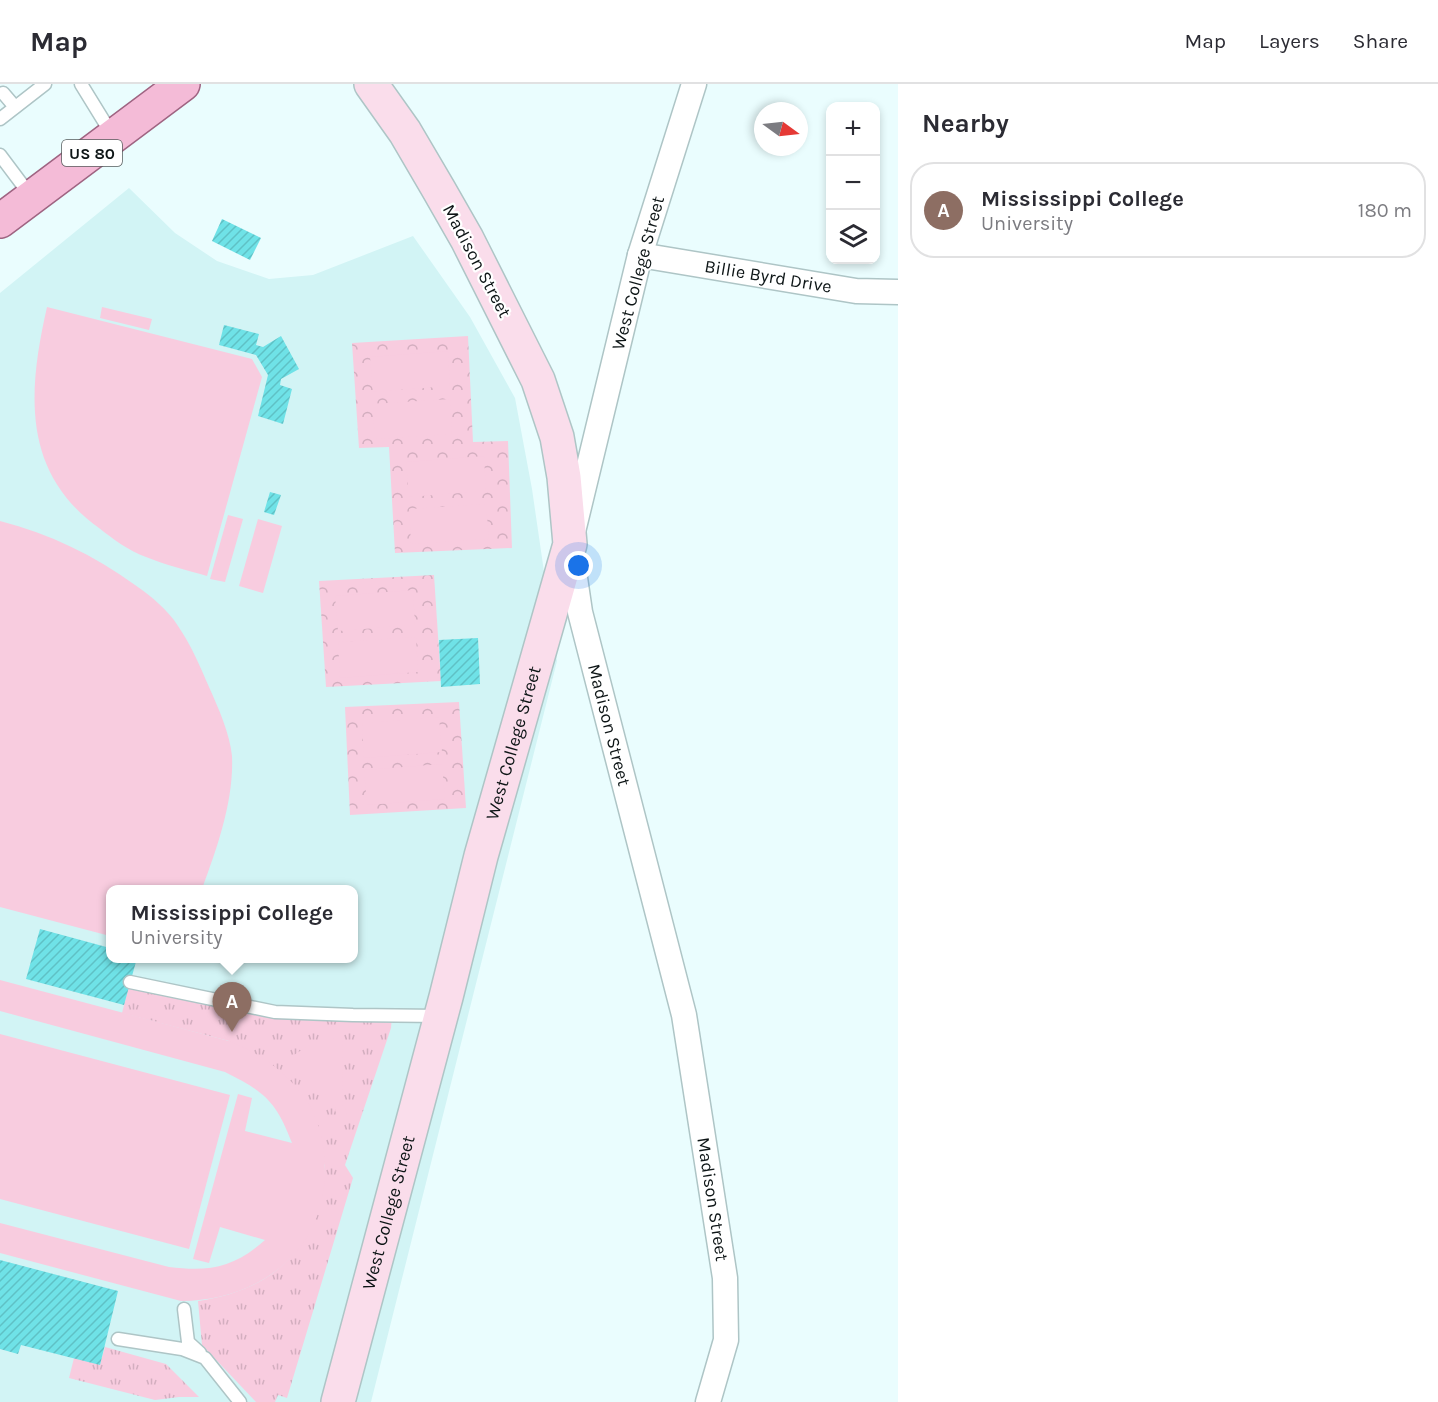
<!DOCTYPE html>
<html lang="en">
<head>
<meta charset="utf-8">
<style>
	:root { --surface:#fff; --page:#f2f2f3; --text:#2b2b33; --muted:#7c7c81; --line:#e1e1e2; --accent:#2563eb }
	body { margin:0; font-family:Karla,sans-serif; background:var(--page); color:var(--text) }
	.controls { position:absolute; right:18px; top:18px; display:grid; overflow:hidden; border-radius:12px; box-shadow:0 3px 9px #0003 }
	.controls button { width:54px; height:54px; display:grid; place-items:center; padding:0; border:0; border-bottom:2px solid var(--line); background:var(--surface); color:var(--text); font:30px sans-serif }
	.compass { position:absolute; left:754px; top:18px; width:54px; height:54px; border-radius:50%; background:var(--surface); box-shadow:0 3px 9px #0003; rotate:105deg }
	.you { position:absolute; left:579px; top:482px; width:21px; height:21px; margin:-15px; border:4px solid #fff; border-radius:50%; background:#1a73e8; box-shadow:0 0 0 9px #1a73e833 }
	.badge { display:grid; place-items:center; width:39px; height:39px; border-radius:50%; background:var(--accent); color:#fff; font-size:20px; font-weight:700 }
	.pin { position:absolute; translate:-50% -50px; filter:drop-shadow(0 2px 3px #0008) }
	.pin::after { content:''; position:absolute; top:32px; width:21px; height:18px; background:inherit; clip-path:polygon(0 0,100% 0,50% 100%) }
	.popup { position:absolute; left:106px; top:801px; width:252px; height:78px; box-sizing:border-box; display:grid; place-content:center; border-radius:12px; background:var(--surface); filter:drop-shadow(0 2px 4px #0005); font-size:20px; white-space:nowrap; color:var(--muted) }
	.popup b { font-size:22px; color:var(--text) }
	.popup::after { content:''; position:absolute; left:50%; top:100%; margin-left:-12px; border:12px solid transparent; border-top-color:var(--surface) }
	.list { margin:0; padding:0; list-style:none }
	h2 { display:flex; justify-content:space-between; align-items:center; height:78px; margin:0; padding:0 24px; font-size:26px }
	h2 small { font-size:20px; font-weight:400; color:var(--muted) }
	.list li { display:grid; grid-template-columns:39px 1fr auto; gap:18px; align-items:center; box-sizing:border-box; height:96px; margin:0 12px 12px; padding:0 12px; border:2px solid var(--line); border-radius:24px }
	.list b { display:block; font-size:22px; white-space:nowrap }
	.list p { margin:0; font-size:20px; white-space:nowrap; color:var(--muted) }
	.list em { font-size:20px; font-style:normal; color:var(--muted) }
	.icon { flex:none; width:33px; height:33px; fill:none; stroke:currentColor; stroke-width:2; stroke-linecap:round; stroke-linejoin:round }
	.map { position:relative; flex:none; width:898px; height:1318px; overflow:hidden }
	header { display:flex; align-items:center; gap:36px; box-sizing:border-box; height:84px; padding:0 30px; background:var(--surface); border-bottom:2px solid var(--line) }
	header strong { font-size:28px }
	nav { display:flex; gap:33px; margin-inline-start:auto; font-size:21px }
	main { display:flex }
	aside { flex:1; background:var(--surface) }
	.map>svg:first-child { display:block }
	.built { fill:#d2f4f5; fill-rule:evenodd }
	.grass { fill:url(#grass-tufts) }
	.park { fill:url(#park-crowns) }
	.garden { fill:#f8ccdf }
	.building { fill:url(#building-hatch) }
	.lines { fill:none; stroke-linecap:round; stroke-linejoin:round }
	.lane-casing { stroke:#aec5c6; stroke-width:15 }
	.street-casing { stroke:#aec5c6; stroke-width:27 }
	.secondary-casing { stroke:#aec5c6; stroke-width:36 }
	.primary-casing { stroke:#9f6482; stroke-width:36 }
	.lane { stroke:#fff; stroke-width:12 }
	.street { stroke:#fff; stroke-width:24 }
	.secondary { stroke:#faddeb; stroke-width:33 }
	.primary { stroke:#f4bbd7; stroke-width:33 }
	.labels { text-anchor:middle; stroke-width:4.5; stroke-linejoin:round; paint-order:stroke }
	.shield { fill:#fff; stroke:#565b5c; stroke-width:1.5 }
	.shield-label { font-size:16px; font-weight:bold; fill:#0d1516 }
	.street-label { font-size:18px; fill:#0d1516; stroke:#fff }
</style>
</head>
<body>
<header>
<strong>Map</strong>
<nav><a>Map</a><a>Layers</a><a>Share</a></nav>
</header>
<main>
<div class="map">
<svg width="898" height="1318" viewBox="0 0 898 1318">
	<defs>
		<pattern id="grass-tufts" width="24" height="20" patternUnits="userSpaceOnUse" patternTransform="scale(1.5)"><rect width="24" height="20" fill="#f8ccdf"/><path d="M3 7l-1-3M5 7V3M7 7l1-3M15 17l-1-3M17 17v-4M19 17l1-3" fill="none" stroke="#d3aebf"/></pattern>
		<pattern id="park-crowns" width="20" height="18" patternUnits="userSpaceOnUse" patternTransform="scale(1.5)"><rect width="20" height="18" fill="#f8ccdf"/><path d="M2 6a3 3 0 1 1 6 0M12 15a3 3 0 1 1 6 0" fill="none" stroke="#d3aebf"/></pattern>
		<pattern id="building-hatch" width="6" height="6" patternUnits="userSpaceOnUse" patternTransform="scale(1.5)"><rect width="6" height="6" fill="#6fe2e7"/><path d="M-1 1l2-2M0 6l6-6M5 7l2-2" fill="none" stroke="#5fc1c5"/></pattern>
	</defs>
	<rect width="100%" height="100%" fill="#eafdfe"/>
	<path class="built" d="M129,104L175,149L217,177L269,195L313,191L413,152L470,233L515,314L532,405L557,577L371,1318H0V209ZM110,806H354V874H110Z"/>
	<g class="grass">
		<path d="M130,898L275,928L392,932L391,944L345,1081L353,1094L287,1314L278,1311L275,1318H256L202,1261L198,1217C278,1205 320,1161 325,1081L229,957L122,929Z"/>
		<path d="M105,1263L166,1280L199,1313H179L155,1316L69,1294L74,1274L100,1280Z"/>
	</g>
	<g class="park">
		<path d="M468,252L473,358L508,357L512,464L395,469L389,363L359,364L352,259Z"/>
		<path d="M434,491L441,597L326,603L319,497Z"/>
		<path d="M459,618L466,724L350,731L345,623Z"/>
	</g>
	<g class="garden">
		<path d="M47,223L252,275L262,293L207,492C187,486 165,481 146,473C129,467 113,455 99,444C21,388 28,307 47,223Z"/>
		<path d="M102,223L152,235L149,246L100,234Z"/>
		<path d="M448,267L450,302L373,308L370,273Z"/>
		<path d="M450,315L452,350L375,355L372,320Z"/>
		<path d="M484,372L486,407L409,413L406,378Z"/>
		<path d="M486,420L489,455L411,460L409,425Z"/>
		<path d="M228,431L243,435L225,498L210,495Z"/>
		<path d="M258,435L282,442L263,509L239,502Z"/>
		<path d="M0,437C50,450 94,471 135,501C151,512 168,526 178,542C191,561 200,582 209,603C218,623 230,650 232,672C234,717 217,764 202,805L110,806V852L0,823Z"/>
		<path d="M413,506L415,541L338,547L335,512Z"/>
		<path d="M416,553L418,588L340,594L338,558Z"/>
		<path d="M439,633L442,668L364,674L362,639Z"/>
		<path d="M442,680L445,715L367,721L364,686Z"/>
		<path d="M0,896L229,957C260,970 284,986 305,1014C316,1030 322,1050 324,1070C334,1159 265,1217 181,1217L0,1169V1139L169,1183C209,1188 234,1184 265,1156L220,1143L209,1179L193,1175L238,1010L252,1014L245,1047L292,1059C276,1017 265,1008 225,988L0,927Z"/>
		<path d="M0,950L230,1011L189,1165L0,1115Z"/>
		<path d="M332,954L343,955L342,1024L345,1023L347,1032L338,1035L335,1026L337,1025L294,971L312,959Z"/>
	</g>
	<g class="building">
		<path d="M222,135L261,154L250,176L212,157Z"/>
		<path d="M224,241L259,250L256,261L263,263L281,252L299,285L281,295L280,301L292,305L283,340L258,332L268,291L256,271L219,261Z"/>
		<path d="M270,408L281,411L274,431L264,428Z"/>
		<path d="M478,554L480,600L441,603L439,556Z"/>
		<path d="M40,845L110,864V874H137L124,921L26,895Z"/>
		<path d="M0,1176L118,1207L100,1281L21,1261L18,1270L0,1265Z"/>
	</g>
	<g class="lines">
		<defs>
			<g id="lane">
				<path d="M81,0L113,52"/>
				<path d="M3,9L15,23"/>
				<path d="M0,35L45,0"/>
				<path d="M0,71L30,111"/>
				<path d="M130,898L275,928L353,931L440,932"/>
				<path d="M184,1225L188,1258L200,1269"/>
				<path d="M118,1255L182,1265L205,1274L240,1318"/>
			</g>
			<g id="street">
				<path id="s1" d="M694,0L640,171L570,460L580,528L684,931L725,1194L726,1256L708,1318"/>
				<path id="s2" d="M640,171L856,207L898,208"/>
			</g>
			<g id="secondary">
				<path id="s3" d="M338,1318L446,913L481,772L570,460L564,393L557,353L538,296L467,155L439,106L405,48L371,0"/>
			</g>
			<path id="primary" d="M0,137L183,0"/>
		</defs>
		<use href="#lane" class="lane-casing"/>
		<use href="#street" class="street-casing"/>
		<use href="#secondary" class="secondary-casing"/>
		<use href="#primary" class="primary-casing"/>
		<use href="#lane" class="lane"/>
		<use href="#street" class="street"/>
		<use href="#secondary" class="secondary"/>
		<use href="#primary" class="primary"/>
	</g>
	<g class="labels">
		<rect class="shield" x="62" y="56" width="60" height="26" rx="4.5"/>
		<g class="shield-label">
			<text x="92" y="75">US 80</text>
		</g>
		<g class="street-label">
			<text transform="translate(477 177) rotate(62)" y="6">Madison Street</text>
			<text transform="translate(638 189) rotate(-75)" y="6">West College Street</text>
			<text dy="6" stroke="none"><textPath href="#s2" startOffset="130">Billie Byrd Drive</textPath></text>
			<text dy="6" stroke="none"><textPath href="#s1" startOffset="662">Madison Street</textPath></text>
			<text dy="6" stroke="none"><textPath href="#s3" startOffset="682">West College Street</textPath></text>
			<text dy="6" stroke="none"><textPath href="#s1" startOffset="1148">Madison Street</textPath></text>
			<text dy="6" stroke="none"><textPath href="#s3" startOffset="196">West College Street</textPath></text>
		</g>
	</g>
</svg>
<div class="controls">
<button>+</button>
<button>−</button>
<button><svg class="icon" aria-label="layers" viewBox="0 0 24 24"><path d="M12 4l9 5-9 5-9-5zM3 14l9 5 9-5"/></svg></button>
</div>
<svg class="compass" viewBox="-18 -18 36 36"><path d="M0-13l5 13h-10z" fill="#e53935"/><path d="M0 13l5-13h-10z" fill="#7c7c81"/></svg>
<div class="you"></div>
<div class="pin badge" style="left:232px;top:948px;background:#8d6e63">A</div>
<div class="popup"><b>Mississippi College</b>University</div>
</div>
<aside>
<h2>Nearby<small></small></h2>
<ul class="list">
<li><span class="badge" style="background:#8d6e63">A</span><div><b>Mississippi College</b><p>University</p></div><em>180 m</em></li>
</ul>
</aside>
</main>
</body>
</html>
